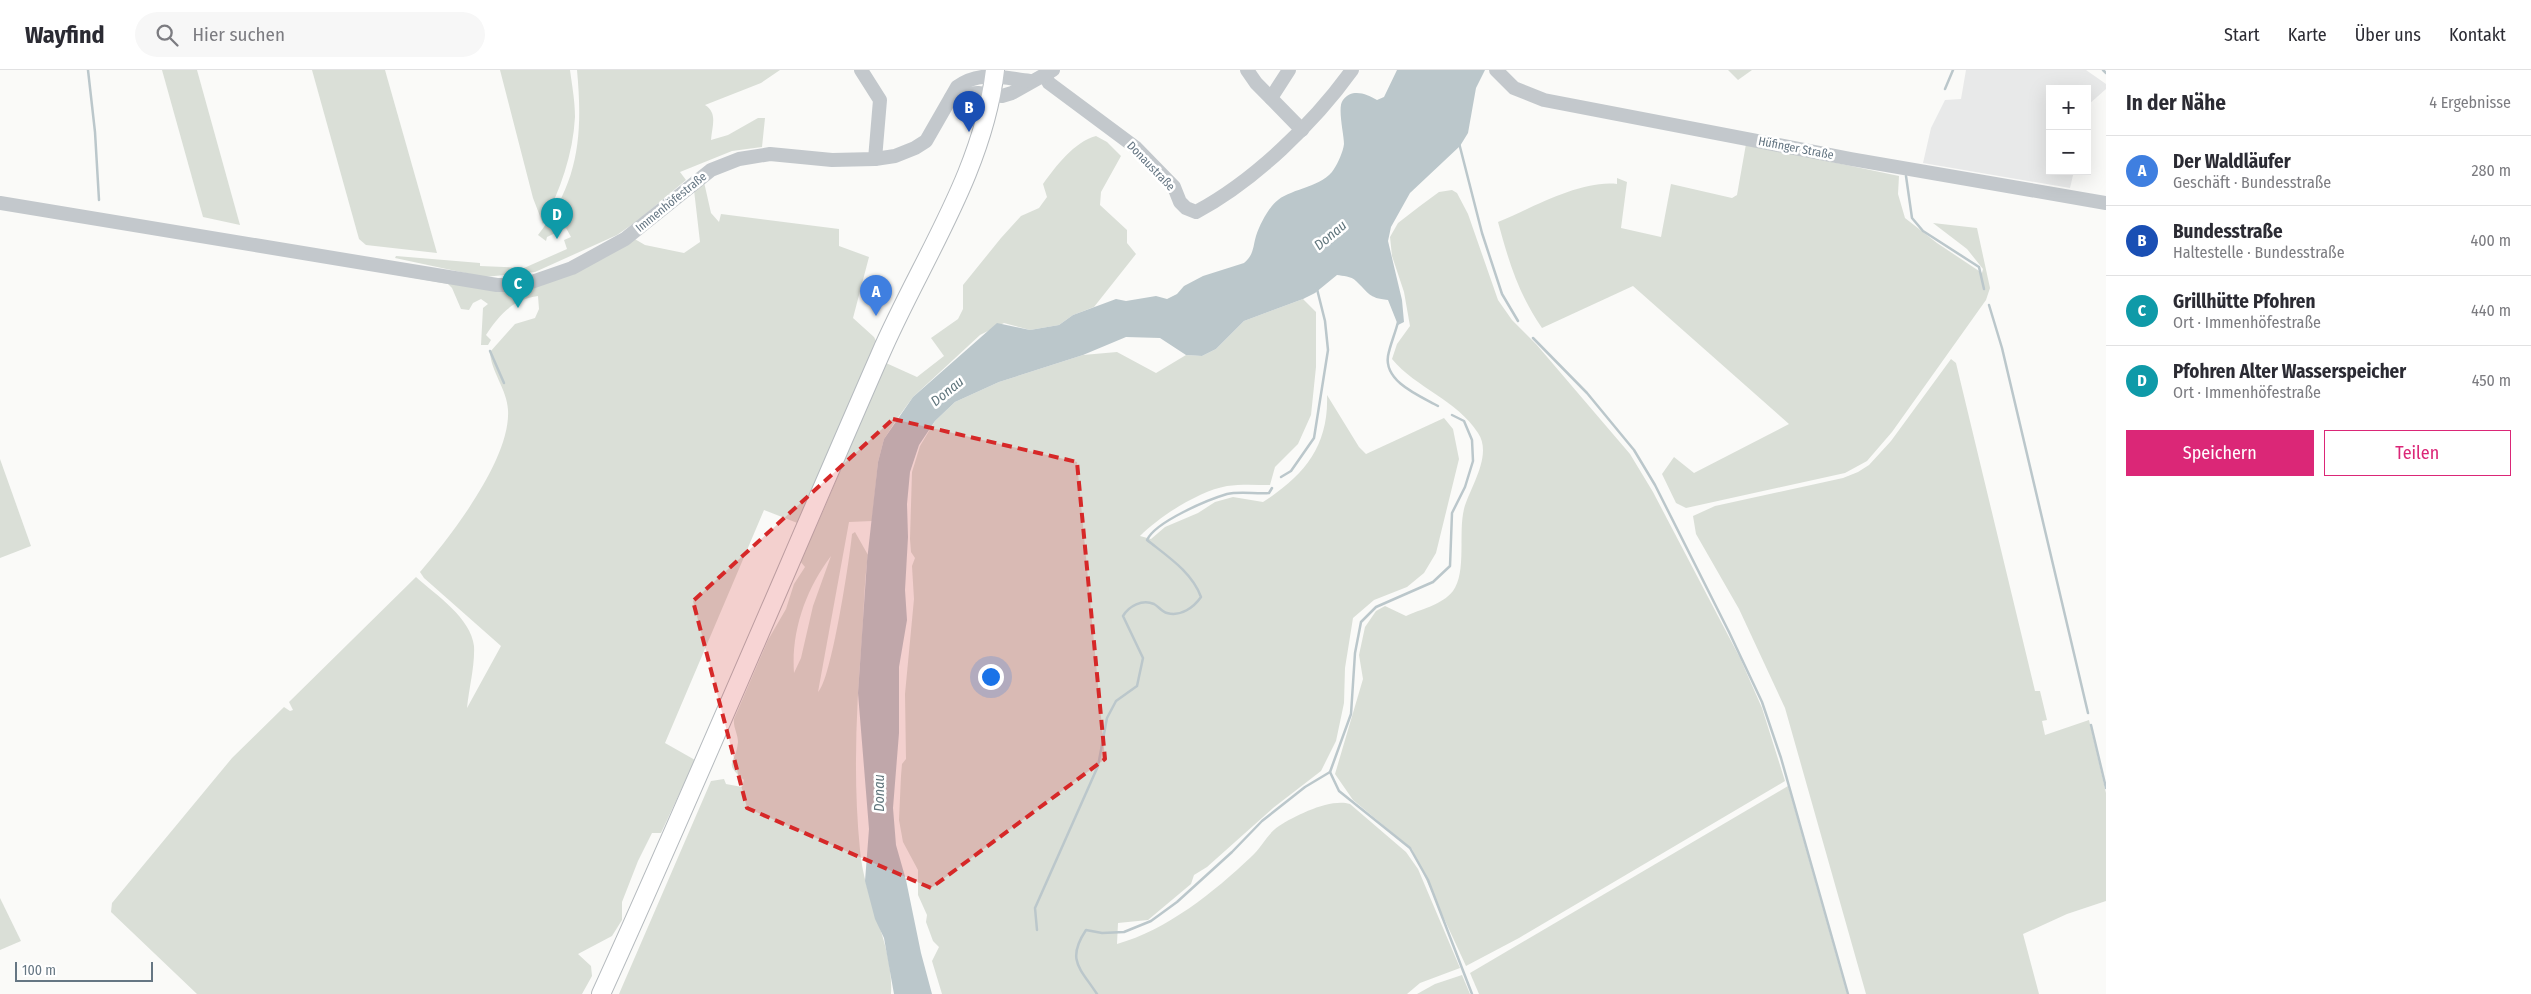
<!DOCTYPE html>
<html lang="de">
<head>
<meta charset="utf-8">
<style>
	:root { --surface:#fff; --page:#f7f7f7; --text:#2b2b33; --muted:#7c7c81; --line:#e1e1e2; --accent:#db2777 }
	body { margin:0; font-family:"Fira Sans Condensed",sans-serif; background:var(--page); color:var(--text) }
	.controls { position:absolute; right:15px; top:15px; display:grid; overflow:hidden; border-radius:0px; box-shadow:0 5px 20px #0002 }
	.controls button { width:45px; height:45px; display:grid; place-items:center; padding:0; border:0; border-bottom:1px solid var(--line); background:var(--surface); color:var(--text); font:25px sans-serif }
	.scale { position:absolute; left:15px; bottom:12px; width:138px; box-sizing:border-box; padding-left:5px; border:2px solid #657683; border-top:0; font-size:14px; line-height:18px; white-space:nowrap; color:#657683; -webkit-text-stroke:4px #fff; paint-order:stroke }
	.you { position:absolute; left:990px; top:606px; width:18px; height:18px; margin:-12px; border:4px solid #fff; border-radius:50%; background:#1a73e8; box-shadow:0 0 0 8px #1a73e833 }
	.badge { display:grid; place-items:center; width:32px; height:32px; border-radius:50%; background:var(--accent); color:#fff; font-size:16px; font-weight:700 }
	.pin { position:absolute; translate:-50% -41px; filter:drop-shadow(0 1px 2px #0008) }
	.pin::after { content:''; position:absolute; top:26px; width:18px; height:15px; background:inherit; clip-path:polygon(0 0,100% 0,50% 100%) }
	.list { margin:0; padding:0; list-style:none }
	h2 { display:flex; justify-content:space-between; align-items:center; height:65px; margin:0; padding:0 20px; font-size:21px }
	h2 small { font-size:16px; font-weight:400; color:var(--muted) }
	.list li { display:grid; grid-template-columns:32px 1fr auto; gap:15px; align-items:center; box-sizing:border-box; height:70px; padding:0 20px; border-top:1px solid var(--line) }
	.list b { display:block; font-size:19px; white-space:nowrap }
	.list p { margin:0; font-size:16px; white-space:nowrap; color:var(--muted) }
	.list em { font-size:16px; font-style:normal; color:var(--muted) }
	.actions { display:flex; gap:10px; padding:15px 20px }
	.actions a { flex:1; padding:11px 0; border:1px solid var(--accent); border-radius:0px; text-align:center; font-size:18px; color:var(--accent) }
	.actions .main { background:var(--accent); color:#fff }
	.icon { flex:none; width:28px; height:28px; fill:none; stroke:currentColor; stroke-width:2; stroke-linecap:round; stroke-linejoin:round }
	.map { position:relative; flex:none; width:2106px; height:924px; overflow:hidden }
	header { display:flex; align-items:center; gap:30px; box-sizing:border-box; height:70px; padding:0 25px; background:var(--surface); border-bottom:1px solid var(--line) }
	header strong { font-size:24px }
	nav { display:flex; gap:28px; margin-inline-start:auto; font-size:18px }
	.search { width:350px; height:45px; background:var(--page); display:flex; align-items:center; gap:12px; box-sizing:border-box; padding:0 18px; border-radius:28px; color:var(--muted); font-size:19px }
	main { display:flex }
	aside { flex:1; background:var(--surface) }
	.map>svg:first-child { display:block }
	.built { fill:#e8e9e9 }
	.green { fill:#dadfd7; fill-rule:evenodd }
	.water { fill:#bbc7cb }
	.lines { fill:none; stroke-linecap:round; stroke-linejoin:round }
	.stream { stroke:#bbc7cb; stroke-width:2.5 }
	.major-casing { stroke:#b5babe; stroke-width:20 }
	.minor { stroke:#c3c8cc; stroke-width:14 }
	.major { stroke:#fff; stroke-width:18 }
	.marked { fill:#d62828; fill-opacity:0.2; stroke:#d62828; stroke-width:4; stroke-dasharray:10 6; stroke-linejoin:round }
	.labels { text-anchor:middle; stroke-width:5; stroke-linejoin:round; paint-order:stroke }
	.street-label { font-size:12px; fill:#657683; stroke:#fff }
	.water-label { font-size:14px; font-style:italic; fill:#60757c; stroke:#fff }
</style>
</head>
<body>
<header>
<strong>Wayfind</strong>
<div class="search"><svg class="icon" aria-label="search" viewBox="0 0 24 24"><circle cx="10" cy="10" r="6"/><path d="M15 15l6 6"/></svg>Hier suchen</div>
<nav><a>Start</a><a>Karte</a><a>Über uns</a><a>Kontakt</a></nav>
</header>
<main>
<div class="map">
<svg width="2106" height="924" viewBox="0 0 2106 924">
	<rect width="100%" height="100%" fill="#fafaf8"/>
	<path class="built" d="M1966,0H2086L2106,14V19L2088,35L2087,42V19H2050V101H2074L2070,118L1923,93L1931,58L1945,30L1961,29Z"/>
	<g class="green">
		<path d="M162,0H197L240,155L203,147Z"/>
		<path d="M312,0H385L437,183L366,175L359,169Z"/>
		<path d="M500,0H570C572,15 575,31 575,47C573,85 560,120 543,154L533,128Z"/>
		<path d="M577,0H780L761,13L705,35C718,43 712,56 711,70L728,65L758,48H765L762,77L732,81L680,102L686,110L637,151L617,165L535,202L484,207L395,188L396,186L480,193V196L524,198L567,179L564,170L571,167L566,158L547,167L546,171L538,165C579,112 583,65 577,0Z"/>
		<path d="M1728,0H1752L1738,10Z"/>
		<path d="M1096,66L1107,72L1121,86L1101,122L1100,135L1127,160V173L1136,184L1094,237L1073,245L1059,255L1030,260L1004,253L980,265L913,327L897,349L884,369L878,392L872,451L849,452L818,622C831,612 850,487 852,464L855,462L868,485C864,513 864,541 862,568C856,639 853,710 860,780C864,830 894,874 891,924H619L711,711L724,709L726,714L742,717L744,710C722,692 736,694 738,672C738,664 733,657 734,649L768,570L786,539L794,514L805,497L800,491C832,426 856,359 886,293L917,307L944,286L931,268L958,249L963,239V215L1001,168L1021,146L1039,138L1047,127L1043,114C1056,96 1074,72 1096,66ZM831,486L813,536L801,588L794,603C791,561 806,519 831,486Z"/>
		<path d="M1746,74L1899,106L1898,124L1905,148L1937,173L1982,203L1983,199L1967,179L1933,153L1977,158L1990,218L1986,230L1892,362L1867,391L1845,403L1686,438L1676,433L1662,404L1674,387L1694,403L1789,354L1633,216L1542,258C1518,223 1509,192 1498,152C1532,138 1580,110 1617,114V108L1627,112L1621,158L1661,167L1671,114L1732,128L1737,125Z"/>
		<path d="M704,112L711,143L719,152L721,144L839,159V176L869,187L853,248L874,267L879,277L800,454L764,440L665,673L695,690L661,763H652L638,791L622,832V850L612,866L578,884L591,896L592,906L582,924H197L111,842L112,833L232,688L284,637L290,641L293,640L289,632L416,507C436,525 471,548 474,576C475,596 469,618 467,638L501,576L424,508L420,502C451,466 511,389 508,340C507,319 491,302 490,282L515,254L535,248L539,239L538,226C513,229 499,245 486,265L491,270L488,275H481L483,238L488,234L481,229L473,233L469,240L461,239L452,218L448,214L363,199L523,218L633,168L645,175L684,183L700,172L694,120Z"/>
		<path d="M1452,120L1457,123L1468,144L1498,230L1512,250L1536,274L1630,384L1653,422L1740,588L1762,638L1785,711L1519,868L1466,896L1412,779L1353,730L1335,704L1363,609L1359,585L1365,557L1376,541L1385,536L1406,546C1421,539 1442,535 1453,521C1467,502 1458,463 1464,439C1470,417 1493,385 1478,363C1457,330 1416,318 1392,289L1397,274L1410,256L1404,222L1392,186L1390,167L1398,153L1420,136L1439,122Z"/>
		<path d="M1303,229L1316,242V297L1311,345L1298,374L1275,397L1270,415C1256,415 1241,414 1227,416C1199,421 1160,446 1140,466L1151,469L1165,457L1198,443L1215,432L1233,427L1263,432C1304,406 1329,376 1327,325L1359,377L1366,384L1444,348L1453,359L1459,389L1436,483L1424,503L1407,517L1374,530L1353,548L1345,598L1344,633L1336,671L1321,701L1273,738L1207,797L1194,805L1191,814L1148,850L1118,853L1117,874C1167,860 1214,822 1251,787C1262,777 1267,764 1279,756C1296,745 1331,728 1350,734L1406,782L1418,799L1460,898L1420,913L1407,924H942L932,891L939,877L933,871L926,852L927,845L918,825V800L903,772L899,750L901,706L902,694L906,689L905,624L914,529L912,496L915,488L911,482L910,469L912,402L920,376L935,351L955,332L999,312L1083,285L1117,282L1156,303L1186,285L1202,286L1216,279L1244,251Z"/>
		<path d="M1951,289L1956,293L2035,621H2040L2047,650L2042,651L2045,665L2089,650L2106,723V831L2067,844L2023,864L2039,924H1866L1785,638L1739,539L1696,464L1693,446L1715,436L1843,408L1858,402L1869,395L1891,371Z"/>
		<path d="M0,389L31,476L0,488Z"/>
		<path d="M1788,716L1847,924H1479L1470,903Z"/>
		<path d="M0,828L21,871L0,880Z"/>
		<path d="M1462,905L1470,924H1417L1435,914Z"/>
	</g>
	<path class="water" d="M1397,0H1485L1476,18L1468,63L1460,76L1410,123L1391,157L1388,171L1402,230L1404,252L1398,255L1388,230C1368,228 1369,223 1356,211C1351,206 1343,206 1337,205L1315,223L1303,229L1244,251L1216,279L1202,286L1186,285L1160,268L1126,267L1083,285L999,312L955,332L935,351L919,375L910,402L907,434L908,467L905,520L907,550L899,597V663L893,738L896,775L906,810L921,883L932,924H894L884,868L875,849L865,811L869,759L858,623L867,491L878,392L884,369L913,327L997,253L1030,260L1059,255L1073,245L1116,229L1126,231L1156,226L1167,229L1177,224L1184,216L1203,206L1244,193C1254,185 1253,176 1256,166C1260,154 1268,138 1278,130C1293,118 1323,117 1334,99C1338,93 1343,82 1344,74C1344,64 1337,37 1343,30C1352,18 1367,24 1377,30L1384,27Z"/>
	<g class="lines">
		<g class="stream">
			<path d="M88,0L95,62L99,130"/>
			<path d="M2103,0L2106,3"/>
			<path d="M1945,19L1953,0"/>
			<path d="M1459,73L1482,163L1502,224L1518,251"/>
			<path d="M1906,106L1912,148L1923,161L1979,197L1984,219"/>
			<path d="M1989,235L2002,278L2088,643"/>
			<path d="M1398,252C1395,264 1390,275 1388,286C1384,312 1420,326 1438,336"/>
			<path d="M1533,268L1587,323L1634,380L1655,415L1729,562L1762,632L1781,688L1848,924"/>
			<path d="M490,281L504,313"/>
			<path d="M1281,407L1291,401L1314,368L1328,280L1325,251L1317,219"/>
			<path d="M2091,655L2106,718"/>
			<path d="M1330,702L1339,721L1410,778L1428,810L1472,924"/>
			<path d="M1037,860L1035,838L1098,696L1107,648L1116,631L1137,616L1143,588L1123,546C1129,536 1142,529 1154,534C1158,536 1162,542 1167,543C1181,547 1194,537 1201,527C1192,502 1167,486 1147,470C1155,452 1207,430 1227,424C1239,421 1256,424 1269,423L1272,418"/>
			<path d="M1097,924C1080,898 1066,890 1086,860L1102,863L1124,862L1151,851L1177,832L1232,782L1262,751L1305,717L1330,702L1351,644L1355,583L1361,552L1376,537L1433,512L1450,496L1452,443L1465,417L1473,391L1472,370L1464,351L1452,345"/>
		</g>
		<defs>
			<path id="major" d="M601,924C697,713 787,498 880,285C920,192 983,103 995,0"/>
		</defs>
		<use href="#major" class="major-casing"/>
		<g class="minor">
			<path d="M861,0L880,30L875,89"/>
			<path d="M1247,0L1256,13L1302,60"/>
			<path d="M1496,0L1514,18L1544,30L1851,89L2106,133"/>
			<path d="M1045,6L1049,13L1135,77L1174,117L1180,132L1186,138L1196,142C1254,111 1314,53 1352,0"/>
			<path d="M951,28L963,24L978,23L1002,26L1012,23L1053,0"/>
			<path d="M1271,28L1289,0"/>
			<path d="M0,133L497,215H523L572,198L625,169L711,100L739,89L770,84L832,90L875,89L895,86L915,78L926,71L957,17C980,0 1003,8 1030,11"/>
		</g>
		<use href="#major" class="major"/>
	</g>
	<path class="marked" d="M893,349L1077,392L1105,689L931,818L747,738L693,531Z"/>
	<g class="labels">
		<g class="street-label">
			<text transform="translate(1796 78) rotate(11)" y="4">Hüfinger Straße</text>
			<text transform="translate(1151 96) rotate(46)" y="4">Donaustraße</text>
			<text transform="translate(671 132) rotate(-39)" y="4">Immenhöfestraße</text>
		</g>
		<g class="water-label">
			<text transform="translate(1330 165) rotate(-40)" y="5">Donau</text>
			<text transform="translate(947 321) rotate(-39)" y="5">Donau</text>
			<text transform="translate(879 723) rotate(-90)" y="5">Donau</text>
		</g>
	</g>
</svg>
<div class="controls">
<button>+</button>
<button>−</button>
</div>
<div class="scale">100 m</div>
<div class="you"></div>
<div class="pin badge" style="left:876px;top:246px;background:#3f7fe0">A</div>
<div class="pin badge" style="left:969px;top:62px;background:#1a4fb4">B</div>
<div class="pin badge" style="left:518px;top:238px;background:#0f9aa8">C</div>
<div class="pin badge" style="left:557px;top:169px;background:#0f9aa8">D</div>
</div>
<aside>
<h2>In der Nähe<small>4 Ergebnisse</small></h2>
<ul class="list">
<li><span class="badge" style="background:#3f7fe0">A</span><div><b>Der Waldläufer</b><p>Geschäft · Bundesstraße</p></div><em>280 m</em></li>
<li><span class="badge" style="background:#1a4fb4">B</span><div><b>Bundesstraße</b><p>Haltestelle · Bundesstraße</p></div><em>400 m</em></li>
<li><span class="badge" style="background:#0f9aa8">C</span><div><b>Grillhütte Pfohren</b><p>Ort · Immenhöfestraße</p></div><em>440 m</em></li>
<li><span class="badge" style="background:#0f9aa8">D</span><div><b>Pfohren Alter Wasserspeicher</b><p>Ort · Immenhöfestraße</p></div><em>450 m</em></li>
</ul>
<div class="actions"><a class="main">Speichern</a><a>Teilen</a></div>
</aside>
</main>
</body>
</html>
